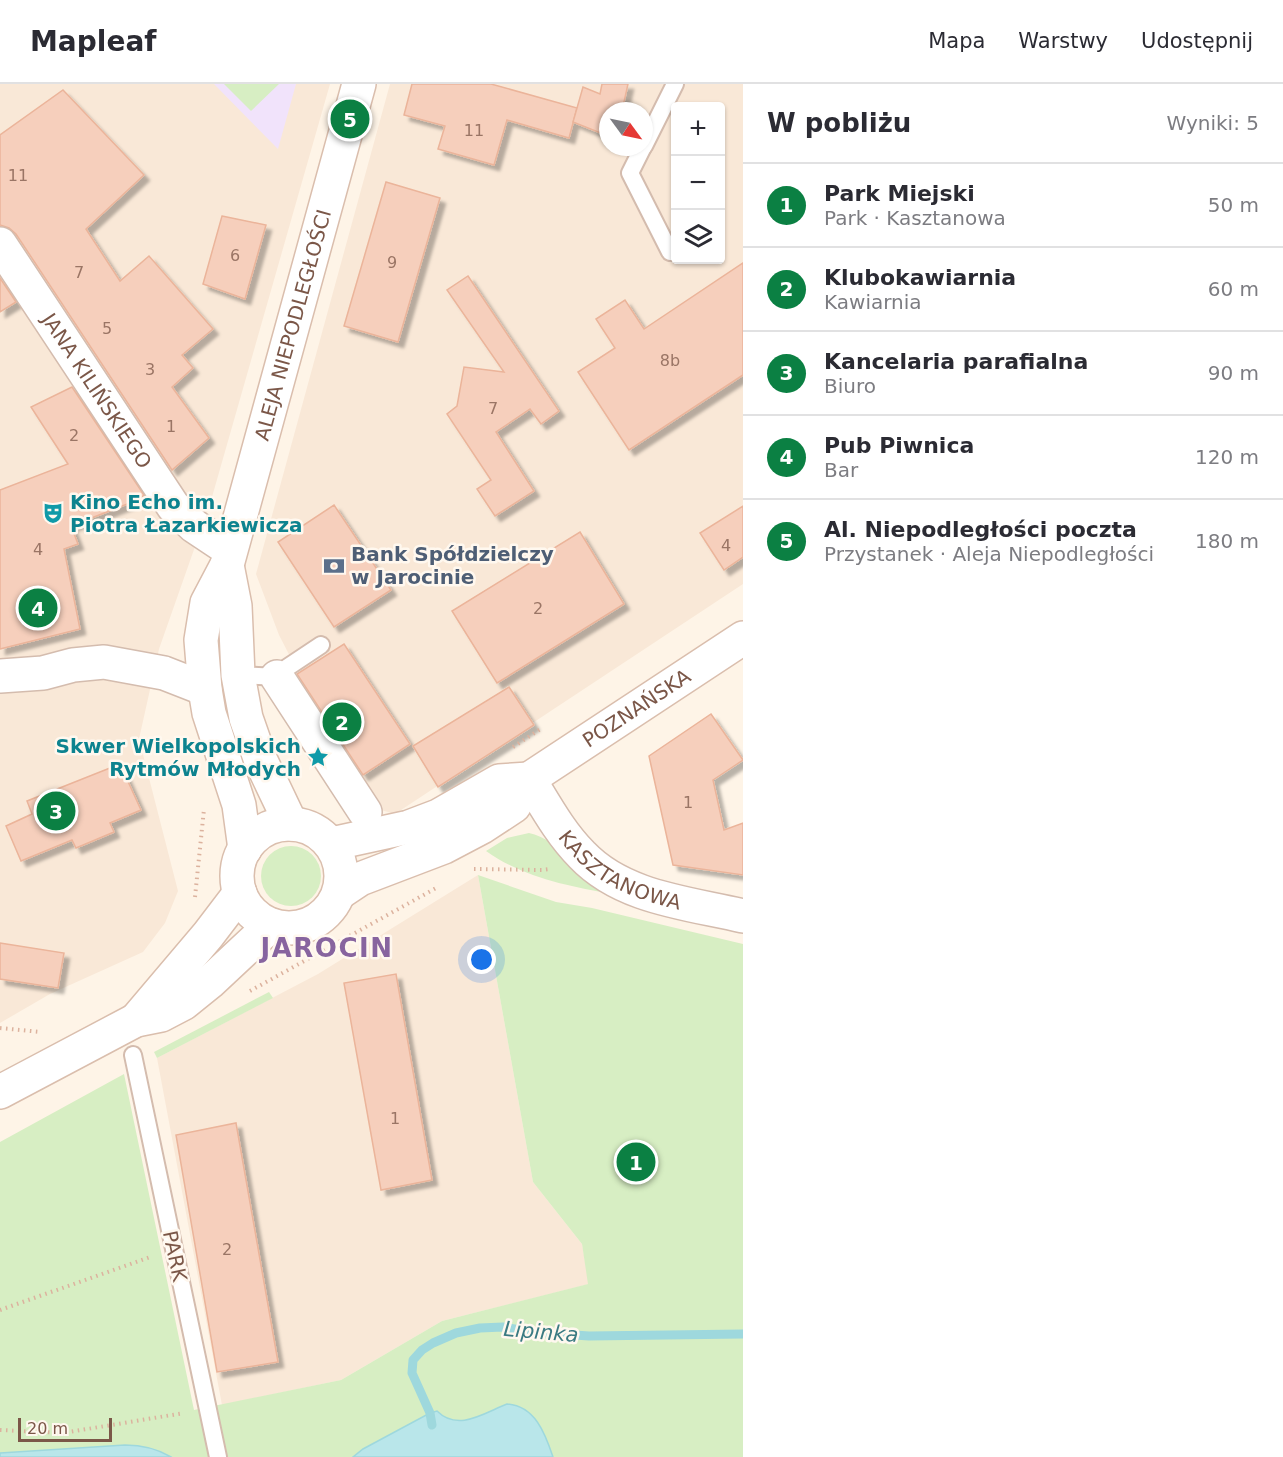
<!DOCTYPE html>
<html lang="pl">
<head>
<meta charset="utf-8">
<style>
	:root { --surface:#fff; --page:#f2f2f3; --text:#2b2b33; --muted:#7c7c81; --line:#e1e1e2; --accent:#0b8043 }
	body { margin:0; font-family:"DejaVu Sans",sans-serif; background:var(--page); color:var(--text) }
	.controls { position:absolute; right:18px; top:18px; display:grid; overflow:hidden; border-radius:6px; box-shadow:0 2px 4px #0004 }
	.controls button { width:54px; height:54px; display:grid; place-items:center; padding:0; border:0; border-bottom:2px solid var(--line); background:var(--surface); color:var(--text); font:30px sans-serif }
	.compass { position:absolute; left:599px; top:18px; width:54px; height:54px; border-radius:50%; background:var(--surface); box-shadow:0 2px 4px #0004; rotate:123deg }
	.scale { position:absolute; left:18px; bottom:15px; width:94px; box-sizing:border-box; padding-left:6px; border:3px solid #7b5748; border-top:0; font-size:16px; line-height:21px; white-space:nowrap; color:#7b5748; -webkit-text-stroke:4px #fff8ef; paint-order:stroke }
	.you { position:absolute; left:482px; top:876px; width:21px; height:21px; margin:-15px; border:4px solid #fff; border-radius:50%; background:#1a73e8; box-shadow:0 0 0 9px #1a73e833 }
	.badge { display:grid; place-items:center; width:39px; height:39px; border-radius:50%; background:var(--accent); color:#fff; font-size:20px; font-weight:700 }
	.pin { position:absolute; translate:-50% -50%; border:3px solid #fff; box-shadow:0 2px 6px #0006 }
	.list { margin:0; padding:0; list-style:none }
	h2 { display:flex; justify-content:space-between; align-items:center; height:78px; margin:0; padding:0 24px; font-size:26px }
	h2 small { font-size:20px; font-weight:400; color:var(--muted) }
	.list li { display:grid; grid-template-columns:39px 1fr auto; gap:18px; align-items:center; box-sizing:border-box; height:84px; padding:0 24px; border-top:2px solid var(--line) }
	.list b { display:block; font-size:22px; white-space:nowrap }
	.list p { margin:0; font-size:20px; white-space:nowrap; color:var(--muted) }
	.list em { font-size:20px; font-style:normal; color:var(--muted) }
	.icon { flex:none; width:33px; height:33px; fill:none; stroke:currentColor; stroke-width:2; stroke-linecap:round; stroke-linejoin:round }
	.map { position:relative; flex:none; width:743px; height:1373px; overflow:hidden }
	header { display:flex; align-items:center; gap:36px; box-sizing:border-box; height:84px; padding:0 30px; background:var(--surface); border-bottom:2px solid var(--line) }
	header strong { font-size:28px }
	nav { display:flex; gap:33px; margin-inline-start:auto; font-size:21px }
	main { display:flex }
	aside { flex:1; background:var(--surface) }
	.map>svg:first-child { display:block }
	.residential { fill:#f9e8d7; fill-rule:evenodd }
	.education { fill:#f1e3fb }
	.green { fill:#d7eec3 }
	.water { fill:#b9e6ea; stroke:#9ed8dd; stroke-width:1.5 }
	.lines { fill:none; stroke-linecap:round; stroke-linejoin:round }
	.stream { stroke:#9ed8dd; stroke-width:9 }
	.building { fill:#f6cfbc; stroke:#ebb49a; stroke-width:1.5; filter:url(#shadow) }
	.lane-casing { stroke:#d4bcae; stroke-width:20 }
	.street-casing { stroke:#d4bcae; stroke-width:36 }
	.secondary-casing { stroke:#dabead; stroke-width:36 }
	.path { stroke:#dcb29e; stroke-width:4; stroke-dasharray:1.5 4.5; stroke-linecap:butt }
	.lane { stroke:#fff; stroke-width:16 }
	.street { stroke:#fff; stroke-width:33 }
	.secondary { stroke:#fff; stroke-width:33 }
	.labels { text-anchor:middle; stroke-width:5; stroke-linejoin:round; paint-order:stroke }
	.number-label { font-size:16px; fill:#9a7565 }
	.street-label { font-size:20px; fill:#7b5748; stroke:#fff8ef }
	.culture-label { font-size:20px; font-weight:bold; fill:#0d838f; stroke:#fff8ef; text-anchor:start }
	.service-label { font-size:20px; font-weight:bold; fill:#4e5e75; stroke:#fff8ef; text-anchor:start }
	.water-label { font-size:21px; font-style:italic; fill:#3a7a82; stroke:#fff8ef }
	.district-label { font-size:26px; font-weight:bold; letter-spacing:1.5px; fill:#87649f; stroke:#fff8ef }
</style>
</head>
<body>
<header>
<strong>Mapleaf</strong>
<nav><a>Mapa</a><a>Warstwy</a><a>Udostępnij</a></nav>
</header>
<main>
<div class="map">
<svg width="743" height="1373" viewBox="0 0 743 1373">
	<defs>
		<filter id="shadow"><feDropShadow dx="5.5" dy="5.5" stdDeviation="1.5" flood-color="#0004"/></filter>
	</defs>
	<rect width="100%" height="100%" fill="#fef4e7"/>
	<g class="residential">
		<path d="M0,0H330L210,420L159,565L139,655L178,807L165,839L143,868L50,910L0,939Z"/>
		<path d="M390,0H743V500L395,730L367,722L279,551L256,490ZM676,22H720V176H676ZM608,27H644V63H608Z"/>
		<path d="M478,791L533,1098L582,1160L589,1200L442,1237L341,1296L222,1321L157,974L318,890Z"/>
	</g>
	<path class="education" d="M214,0H296L278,65Z"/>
	<g class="green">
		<path d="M224,0H279L251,27Z"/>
		<path d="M529,749C559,756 588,790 612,810C568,802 524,794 486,767L507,754Z"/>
		<circle cx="291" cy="792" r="30"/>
		<path d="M478,791L556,818L592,824L743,860V1373H0V1058L124,990L194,1326L341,1296L442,1237L588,1200L582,1160L533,1098Z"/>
		<path d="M269,908L273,914L157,974L154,968Z"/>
	</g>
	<g class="water">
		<path d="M507,1320C535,1322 545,1349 553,1373H353L363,1365L430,1329L437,1327C458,1348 484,1329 507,1320Z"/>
		<path d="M125,1361C142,1361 156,1364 171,1373H0V1369Z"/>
	</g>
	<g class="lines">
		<path class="stream" d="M432,1341L430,1329L412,1289L413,1276L422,1266L433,1259L456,1249L480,1244L503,1243L531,1248L589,1252L743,1250"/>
	</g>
	<g class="building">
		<path d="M412,0H491L577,24L569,54L507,36L494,81L438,65L445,42L404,31Z"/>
		<path d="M602,0H628L622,27H608V52L573,38L583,3L600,10Z"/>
		<path d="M63,6L144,91L86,145L120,197L149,172L213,245L182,271L193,284L172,303L209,354L172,386L16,150L9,144L0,141V51Z"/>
		<path d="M386,98L440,114L398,258L344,242Z"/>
		<path d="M222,132L266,141L245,215L203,200Z"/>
		<path d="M743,179V291L629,366L578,288L615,264L596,235L625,216L644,245Z"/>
		<path d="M468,192L559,327L541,340L530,325L496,348L534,407L495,432L477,405L491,396L447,330L457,322L464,283L504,288L447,206Z"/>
		<path d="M0,194L16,218L0,228Z"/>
		<path d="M72,303L144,411L140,415L71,442L78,460L64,465L80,545L0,565V406L68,380L31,323Z"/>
		<path d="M334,421L391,506L334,543L278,458Z"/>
		<path d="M743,422V473L724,486L700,449Z"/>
		<path d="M580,448L624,520L497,599L452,527Z"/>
		<path d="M344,560L410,660L363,691L297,590Z"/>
		<path d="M509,603L534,641L438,703L413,662Z"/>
		<path d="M711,630L743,676L713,696L724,746L743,739V791L673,781L649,672Z"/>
		<path d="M120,680L141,726L110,739L114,748L76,764L72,756L21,777L6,742L32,730L27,717Z"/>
		<path d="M0,859L64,869L58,904L0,895Z"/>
		<path d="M396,890L432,1096L381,1106L344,899Z"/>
		<path d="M236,1039L278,1278L217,1288L176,1051Z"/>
	</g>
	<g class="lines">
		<defs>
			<g id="lane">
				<path d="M644,62L675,0"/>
				<path d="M643,63L630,89L670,168"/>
				<path d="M238,591L277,593L288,583L321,561"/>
				<path d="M133,971L218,1373"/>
			</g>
			<g id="street">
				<path id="s1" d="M0,160L173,422L194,442L230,466"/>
				<path d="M0,592L43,589L73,581L104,578L164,589L205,605"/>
				<path d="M277,593L365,728"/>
				<path id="s2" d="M529,695C545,721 560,749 582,771C623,814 688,819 743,832"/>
			</g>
			<g id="secondary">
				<path d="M227,481L235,522L238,591L246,634L261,677L291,740"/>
				<circle cx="289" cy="792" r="52"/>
				<path d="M331,760L409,743L438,732L499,697L529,695"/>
				<path id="s3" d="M245,765L239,721L209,629L205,605L201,556L207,519L227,481L359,0"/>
				<path id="s4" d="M339,809L360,795L444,763L482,743L514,722L529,695L743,554"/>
				<path d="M136,936L208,851L240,809"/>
				<path d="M0,1008L136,936L161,931L184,919L210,898L271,841"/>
			</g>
		</defs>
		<use href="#lane" class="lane-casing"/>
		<use href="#street" class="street-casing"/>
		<use href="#secondary" class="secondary-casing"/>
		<g class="path">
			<path d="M513,663L542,644"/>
			<path d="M474,785L542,786L550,785"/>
			<path d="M195,813L204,725"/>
			<path d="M250,907L438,803"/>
			<path d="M0,944L41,948"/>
			<path d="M0,1226L150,1173"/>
			<path d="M0,1346L63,1349L184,1329"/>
		</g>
		<use href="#lane" class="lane"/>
		<use href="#street" class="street"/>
		<use href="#secondary" class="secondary"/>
	</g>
	<defs>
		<symbol id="theatre-bare" viewBox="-9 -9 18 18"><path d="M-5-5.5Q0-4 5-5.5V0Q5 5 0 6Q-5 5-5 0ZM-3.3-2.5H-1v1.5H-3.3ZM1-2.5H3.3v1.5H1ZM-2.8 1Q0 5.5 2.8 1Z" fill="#0f9aa8" stroke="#fff8ef" stroke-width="2.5" paint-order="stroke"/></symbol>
		<symbol id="bank-bare" viewBox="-9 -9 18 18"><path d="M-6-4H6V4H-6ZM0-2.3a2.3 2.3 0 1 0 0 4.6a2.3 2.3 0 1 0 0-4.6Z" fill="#5c6f8a" stroke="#fff8ef" stroke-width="2.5" paint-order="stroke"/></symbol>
		<symbol id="sight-bare" viewBox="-9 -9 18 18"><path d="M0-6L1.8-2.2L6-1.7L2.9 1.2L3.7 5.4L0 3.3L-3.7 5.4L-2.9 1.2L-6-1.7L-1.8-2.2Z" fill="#0f9aa8" stroke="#fff8ef" stroke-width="2.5" paint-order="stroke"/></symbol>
	</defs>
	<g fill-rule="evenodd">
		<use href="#theatre-bare" x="38" y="414" width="30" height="30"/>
		<use href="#bank-bare" x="319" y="467" width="30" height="30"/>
		<use href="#sight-bare" x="303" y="658" width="30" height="30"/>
	</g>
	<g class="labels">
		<g class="number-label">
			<text x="474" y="52">11</text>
			<text x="18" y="97">11</text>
			<text x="235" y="177">6</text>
			<text x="392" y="184">9</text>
			<text x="79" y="194">7</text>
			<text x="107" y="250">5</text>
			<text x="670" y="282">8b</text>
			<text x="150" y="291">3</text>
			<text x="493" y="330">7</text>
			<text x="171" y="348">1</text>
			<text x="74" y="357">2</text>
			<text x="726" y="467">4</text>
			<text x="38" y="471">4</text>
			<text x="538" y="530">2</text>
			<text x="688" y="724">1</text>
			<text x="395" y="1040">1</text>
			<text x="227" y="1171">2</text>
		</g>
		<g class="street-label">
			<text dy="7" stroke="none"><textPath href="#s3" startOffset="544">ALEJA NIEPODLEGŁOŚCI</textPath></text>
			<text dy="7" stroke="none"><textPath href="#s1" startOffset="176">JANA KILIŃSKIEGO</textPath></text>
			<text dy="7" stroke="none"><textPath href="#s4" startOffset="356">POZNAŃSKA</textPath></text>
			<text dy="7" stroke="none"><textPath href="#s2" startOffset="134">KASZTANOWA</textPath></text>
			<text transform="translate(175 1172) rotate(78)" y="7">PARK</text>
		</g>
		<g class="culture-label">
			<text x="70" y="425">Kino Echo im.<tspan x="70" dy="23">Piotra Łazarkiewicza</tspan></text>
			<text x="301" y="669" text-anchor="end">Skwer Wielkopolskich<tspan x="301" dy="23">Rytmów Młodych</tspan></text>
		</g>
		<g class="service-label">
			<text x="351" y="477">Bank Spółdzielczy<tspan x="351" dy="23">w Jarocinie</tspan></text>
		</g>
		<g class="water-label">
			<text transform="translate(541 1248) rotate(5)" y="7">Lipinka</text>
		</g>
		<g class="district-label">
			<text x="327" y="873">JAROCIN</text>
		</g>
	</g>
</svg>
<div class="controls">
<button>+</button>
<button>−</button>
<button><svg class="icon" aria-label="layers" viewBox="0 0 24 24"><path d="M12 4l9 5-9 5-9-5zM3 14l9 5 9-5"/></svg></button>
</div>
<svg class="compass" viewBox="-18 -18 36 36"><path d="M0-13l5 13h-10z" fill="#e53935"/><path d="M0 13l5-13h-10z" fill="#7c7c81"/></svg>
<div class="scale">20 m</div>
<div class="you"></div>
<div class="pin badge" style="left:636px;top:1078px">1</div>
<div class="pin badge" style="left:342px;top:638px">2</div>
<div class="pin badge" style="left:56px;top:727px">3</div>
<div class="pin badge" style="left:38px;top:524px">4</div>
<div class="pin badge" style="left:350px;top:35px">5</div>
</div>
<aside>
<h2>W pobliżu<small>Wyniki: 5</small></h2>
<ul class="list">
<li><span class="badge">1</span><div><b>Park Miejski</b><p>Park · Kasztanowa</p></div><em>50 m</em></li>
<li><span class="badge">2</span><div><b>Klubokawiarnia</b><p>Kawiarnia</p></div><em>60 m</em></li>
<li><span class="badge">3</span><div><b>Kancelaria parafialna</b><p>Biuro</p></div><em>90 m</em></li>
<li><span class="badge">4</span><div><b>Pub Piwnica</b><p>Bar</p></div><em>120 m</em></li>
<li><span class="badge">5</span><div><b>Al. Niepodległości poczta</b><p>Przystanek · Aleja Niepodległości</p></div><em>180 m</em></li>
</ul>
</aside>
</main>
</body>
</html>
